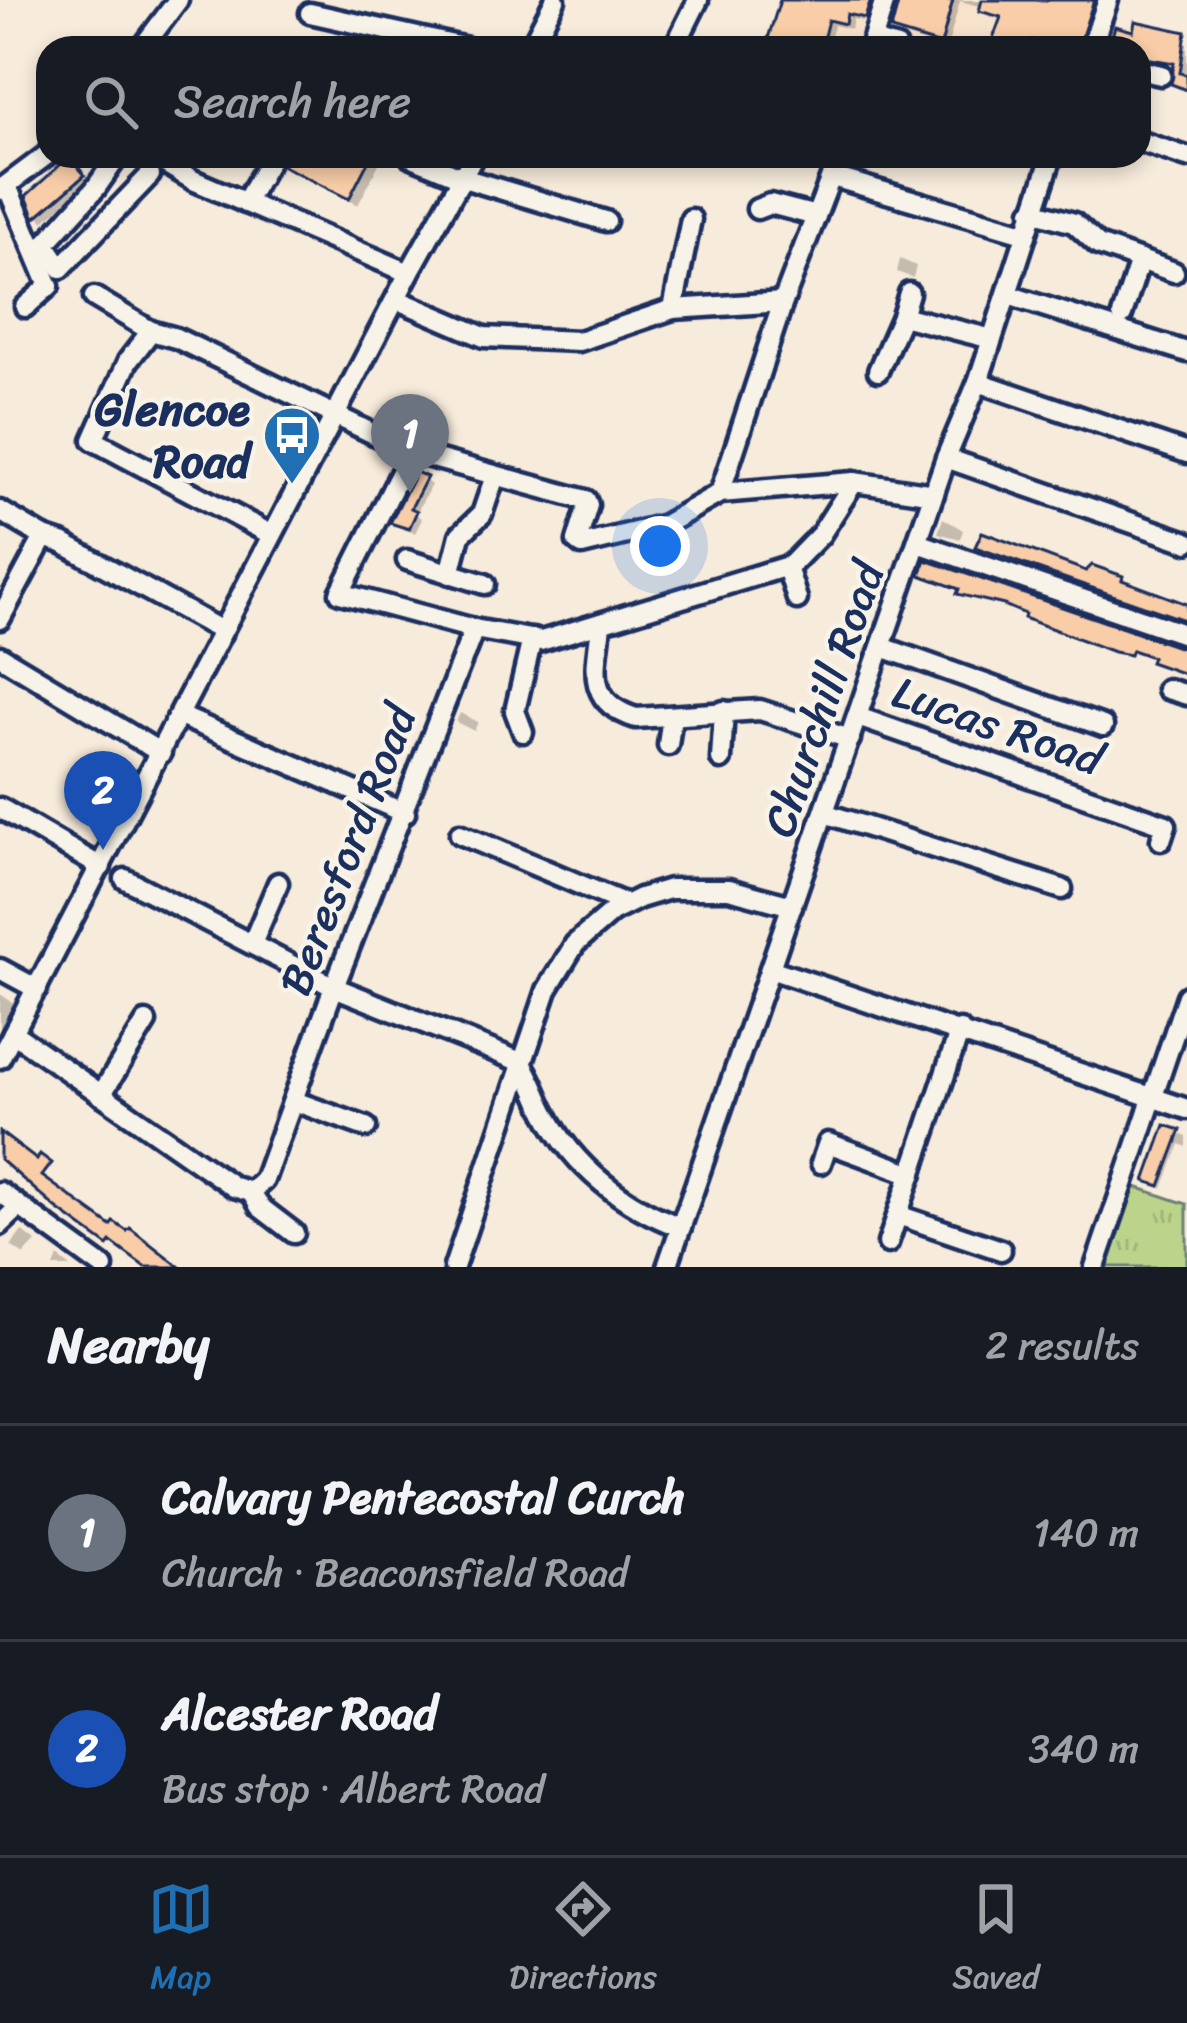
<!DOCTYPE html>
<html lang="en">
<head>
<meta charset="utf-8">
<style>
	:root { --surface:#171b24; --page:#242831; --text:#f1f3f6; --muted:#9ea1a6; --line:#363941; --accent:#1f6fb2 }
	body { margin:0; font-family:Sriracha,sans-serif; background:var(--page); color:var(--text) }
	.you { position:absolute; left:660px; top:546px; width:42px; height:42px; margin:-30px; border:9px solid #fff; border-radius:50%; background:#1a73e8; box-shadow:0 0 0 18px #1a73e833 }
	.badge { display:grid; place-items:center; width:78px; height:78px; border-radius:50%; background:var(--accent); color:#fff; font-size:39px; font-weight:700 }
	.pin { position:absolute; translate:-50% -99px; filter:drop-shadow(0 3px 6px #0008) }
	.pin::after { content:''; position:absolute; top:63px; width:42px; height:36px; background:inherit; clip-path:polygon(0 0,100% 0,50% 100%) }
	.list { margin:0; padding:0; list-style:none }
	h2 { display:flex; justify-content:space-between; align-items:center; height:156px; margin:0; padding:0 48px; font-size:51px }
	h2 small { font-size:39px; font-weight:400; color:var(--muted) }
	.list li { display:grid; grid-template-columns:78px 1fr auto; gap:36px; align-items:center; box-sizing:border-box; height:216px; padding:0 48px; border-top:3px solid var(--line) }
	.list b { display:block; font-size:45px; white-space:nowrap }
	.list p { margin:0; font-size:39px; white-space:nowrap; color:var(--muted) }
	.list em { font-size:39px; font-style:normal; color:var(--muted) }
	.icon { flex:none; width:66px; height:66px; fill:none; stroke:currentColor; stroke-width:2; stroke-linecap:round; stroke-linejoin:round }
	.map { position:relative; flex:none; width:1187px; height:1267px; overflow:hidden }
	.search { position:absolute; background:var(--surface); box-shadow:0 6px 18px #0003; left:36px; right:36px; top:36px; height:132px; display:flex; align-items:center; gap:30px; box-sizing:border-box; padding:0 42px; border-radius:36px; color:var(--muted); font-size:45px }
	.sheet { height:588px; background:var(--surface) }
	nav { display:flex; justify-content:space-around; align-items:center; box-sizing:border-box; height:168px; border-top:3px solid var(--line); background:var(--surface); font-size:33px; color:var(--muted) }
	nav a { display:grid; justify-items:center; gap:6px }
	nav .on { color:var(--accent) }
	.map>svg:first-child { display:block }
	.built { fill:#f7e2cb }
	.grass { fill:url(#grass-tufts); stroke:#6b8174; stroke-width:3 }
	.shadow { fill:#0003 }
	.building { fill:#f8cda7; stroke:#1b2f5e; stroke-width:3 }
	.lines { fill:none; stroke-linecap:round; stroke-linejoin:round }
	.minor-casing { stroke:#1b2f5e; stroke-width:27 }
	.minor { stroke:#f7f3e8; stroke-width:18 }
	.labels { text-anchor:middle; stroke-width:9; stroke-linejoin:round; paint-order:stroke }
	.poi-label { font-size:45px; font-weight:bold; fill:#1b2f5e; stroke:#f7f3e8; text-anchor:end }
	.street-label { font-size:45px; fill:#1b2f5e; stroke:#f7f3e8 }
</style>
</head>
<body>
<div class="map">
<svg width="1187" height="1267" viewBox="0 0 1187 1267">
	<defs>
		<pattern id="grass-tufts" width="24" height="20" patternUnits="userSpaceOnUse" patternTransform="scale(3)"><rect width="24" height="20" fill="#bbd38a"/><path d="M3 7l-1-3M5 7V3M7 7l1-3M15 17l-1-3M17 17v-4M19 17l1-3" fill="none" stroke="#a0b57a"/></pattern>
	</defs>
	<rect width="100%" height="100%" fill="#f7ebdb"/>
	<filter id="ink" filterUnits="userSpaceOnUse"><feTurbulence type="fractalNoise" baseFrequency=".00833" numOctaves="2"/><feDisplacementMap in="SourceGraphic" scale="24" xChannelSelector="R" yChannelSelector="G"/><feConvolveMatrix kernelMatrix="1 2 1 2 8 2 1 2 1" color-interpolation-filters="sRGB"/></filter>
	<g filter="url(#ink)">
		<path class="built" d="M779,0H1108L1091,48H764Z"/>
		<path class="grass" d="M1130,1185L1187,1204V1267H1101Z"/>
		<g class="shadow">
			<path d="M784,0H880L871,23L853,19L851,29L834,25L828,48H768Z"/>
			<path d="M902,0H1095L1100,4L1084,48H1051L1038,44L1036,48H999L995,43L1003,20L988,16L983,7L960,1L947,48H943L900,35L894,29Z"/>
			<path d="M1116,35L1184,55L1187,41V92L1174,83L1176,66L1148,61L1139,66V48H1133Z"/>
			<path d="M261,156H383L358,205L293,172L281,159L270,160Z"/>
			<path d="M69,161L89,182L43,222L29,197Z"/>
			<path d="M900,259L916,266L913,278L897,272Z"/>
			<path d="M425,480L431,485L416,514L422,519L415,533L400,528L394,523Z"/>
			<path d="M943,518L963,530L960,539L938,533Z"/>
			<path d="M460,713L478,722L474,731L456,722Z"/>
			<path d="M0,994L15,1004L0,1034Z"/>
			<path d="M1167,1129L1187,1137V1147L1180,1144L1163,1188L1148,1180Z"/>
			<path d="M22,1231L36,1242L24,1255L11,1246Z"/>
			<path d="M58,1257L71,1267H54Z"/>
		</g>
		<g class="building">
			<path d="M780,0H871L865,18L847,14L845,24L828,20L821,48H765Z"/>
			<path d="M899,0H953L941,45L891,30Z"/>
			<path d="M982,0H1094L1078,48H1056L1032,40L1028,48L991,44L1001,17L979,11Z"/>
			<path d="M1135,21L1186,32L1180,73L1187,75V90L1171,84L1174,63L1139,57V48H1130L1124,39L1112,36L1115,26L1133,31Z"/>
			<path d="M279,156H371L349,199L281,165Z"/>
			<path d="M69,157L85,175L35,218L26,196Z"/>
			<path d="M416,472L427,477L411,508L417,511L409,529L390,523Z"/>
			<path d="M982,532L1086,571L1092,565L1123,576L1122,580L1187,604V621L975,547Z"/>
			<path d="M926,560L1187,650V675L1150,662L1152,657L1132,650L1130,655L1114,652L1024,618L1025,614L1004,605L957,594L959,589L920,575Z"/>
			<path d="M1165,1125L1181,1130L1160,1186L1145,1181Z"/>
			<path d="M0,1132L37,1160L40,1154L52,1163L42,1176L111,1226L114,1222L127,1231L130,1228L180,1267H145L111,1242L108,1246L56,1208L0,1159Z"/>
		</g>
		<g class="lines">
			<defs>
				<g id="minor">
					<path d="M310,13L467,48"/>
					<path d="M872,41L897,48"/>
					<path d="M142,48L178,0"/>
					<path d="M530,48L555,0"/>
					<path d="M674,48L698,0"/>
					<path d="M870,48L885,0"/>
					<path d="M1091,48L1108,0"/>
					<path d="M1139,70L1161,75"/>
					<path d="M1139,141L1187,157"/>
					<path d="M118,156L95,189L45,244L61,268L150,175"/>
					<path d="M153,156L193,180L409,273"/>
					<path d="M410,156L463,178L606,221"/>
					<path d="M833,177L1024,233"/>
					<path d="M7,186L49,286L25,307"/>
					<path d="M0,190L48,154"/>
					<path d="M245,203L268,163"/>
					<path d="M757,209L770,204L816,216"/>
					<path d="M1032,211L1074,223L1098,245L1174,272"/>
					<path d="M1008,295L1187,352"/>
					<path d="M94,297L151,331"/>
					<path d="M398,300L484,337L579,341L673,309L783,302"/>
					<path d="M673,309L691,219"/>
					<path d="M1122,315L1140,260"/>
					<path d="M902,316L909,293"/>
					<path d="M878,371L902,316L992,339"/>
					<path d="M978,382L1187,453"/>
					<path d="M411,452L340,593L474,629L541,641L791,565L821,534L854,482"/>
					<path d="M946,458L1187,542"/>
					<path d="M720,493L783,302L839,156"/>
					<path d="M0,511L44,537"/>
					<path d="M272,535L93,440L128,361L151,331L176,338L411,452L586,500L588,505L577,541L582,545L664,525L720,493L854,482L934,494"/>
					<path d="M918,543L1187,635"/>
					<path d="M407,560L485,584"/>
					<path d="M787,567L797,599"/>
					<path d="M450,574L460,535L482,514L495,476"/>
					<path d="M0,619L44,537L62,543L222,631"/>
					<path d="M601,623C598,664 582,701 636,718L760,710L850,739"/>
					<path d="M882,647L1103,726"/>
					<path d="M0,656L161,753"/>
					<path d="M1167,689L1187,695"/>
					<path d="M180,716L405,813"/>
					<path d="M858,717L1166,825L1161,840"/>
					<path d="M523,732L515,711L532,639"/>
					<path d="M668,745L672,716"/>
					<path d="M721,759L724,711"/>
					<path d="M0,808L101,867"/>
					<path d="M824,813L1062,889"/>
					<path d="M460,834L626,904"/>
					<path d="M125,879L334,987L521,1062"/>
					<path d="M252,944L278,883"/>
					<path d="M0,969L37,989"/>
					<path d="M770,969L1187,1109"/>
					<path d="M13,1033L234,1187L251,1192L260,1207L294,1233"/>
					<path d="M0,1058L409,273L474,156"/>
					<path d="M521,1062C532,1078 537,1096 546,1113C573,1167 625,1207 681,1227"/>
					<path d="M101,1095L146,1022"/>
					<path d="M294,1101L366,1127"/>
					<path d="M821,1163L828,1143L912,1174"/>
					<path d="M0,1192L103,1267"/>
					<path d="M251,1192L264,1180L334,987L474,629"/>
					<path d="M898,1215L1001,1250"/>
					<path d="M0,1225L19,1207"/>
					<path d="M888,1243L960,1030"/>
					<path d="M454,1267L547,990L575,944L612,912L640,898L670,889H729L792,906"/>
					<path d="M667,1267L946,458L978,382L1052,156"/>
					<path d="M1095,1267L1187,996"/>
				</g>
			</defs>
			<use href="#minor" class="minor-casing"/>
			<use href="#minor" class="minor"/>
		</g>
	</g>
	<defs>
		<symbol id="bus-pin" viewBox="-11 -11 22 30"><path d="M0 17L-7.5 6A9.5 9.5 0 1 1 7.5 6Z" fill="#1f6fb2" stroke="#f7f3e8"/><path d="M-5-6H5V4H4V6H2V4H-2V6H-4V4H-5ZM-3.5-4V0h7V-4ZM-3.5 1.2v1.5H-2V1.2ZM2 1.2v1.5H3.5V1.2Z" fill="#fff"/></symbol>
	</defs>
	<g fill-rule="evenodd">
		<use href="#bus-pin" x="259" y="402" width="66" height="90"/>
	</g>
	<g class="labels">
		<g class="poi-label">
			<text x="250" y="425">Glencoe<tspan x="250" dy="52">Road</tspan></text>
		</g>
		<g class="street-label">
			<text transform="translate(823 699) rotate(-71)" y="16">Churchill Road</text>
			<text transform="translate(998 725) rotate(19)" y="16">Lucas Road</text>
			<text transform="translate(347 850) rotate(-69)" y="16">Beresford Road</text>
		</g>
	</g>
</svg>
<div class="you"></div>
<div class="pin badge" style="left:410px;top:493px;background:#6b7280">1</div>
<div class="pin badge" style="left:103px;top:850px;background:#1a4fb4">2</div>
<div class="search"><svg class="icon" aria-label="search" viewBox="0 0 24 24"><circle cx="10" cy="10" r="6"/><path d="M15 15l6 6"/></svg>Search here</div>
</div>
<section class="sheet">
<h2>Nearby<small>2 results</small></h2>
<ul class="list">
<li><span class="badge" style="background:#6b7280">1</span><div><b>Calvary Pentecostal Curch</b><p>Church · Beaconsfield Road</p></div><em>140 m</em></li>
<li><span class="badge" style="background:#1a4fb4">2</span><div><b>Alcester Road</b><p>Bus stop · Albert Road</p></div><em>340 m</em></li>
</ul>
</section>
<nav>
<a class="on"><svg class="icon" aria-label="map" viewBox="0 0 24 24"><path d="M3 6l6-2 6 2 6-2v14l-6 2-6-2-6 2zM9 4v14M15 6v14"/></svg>Map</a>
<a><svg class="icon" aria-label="directions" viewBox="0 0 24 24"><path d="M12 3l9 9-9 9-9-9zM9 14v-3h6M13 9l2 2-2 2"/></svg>Directions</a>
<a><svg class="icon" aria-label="saved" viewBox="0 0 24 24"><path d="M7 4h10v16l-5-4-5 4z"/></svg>Saved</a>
</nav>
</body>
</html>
